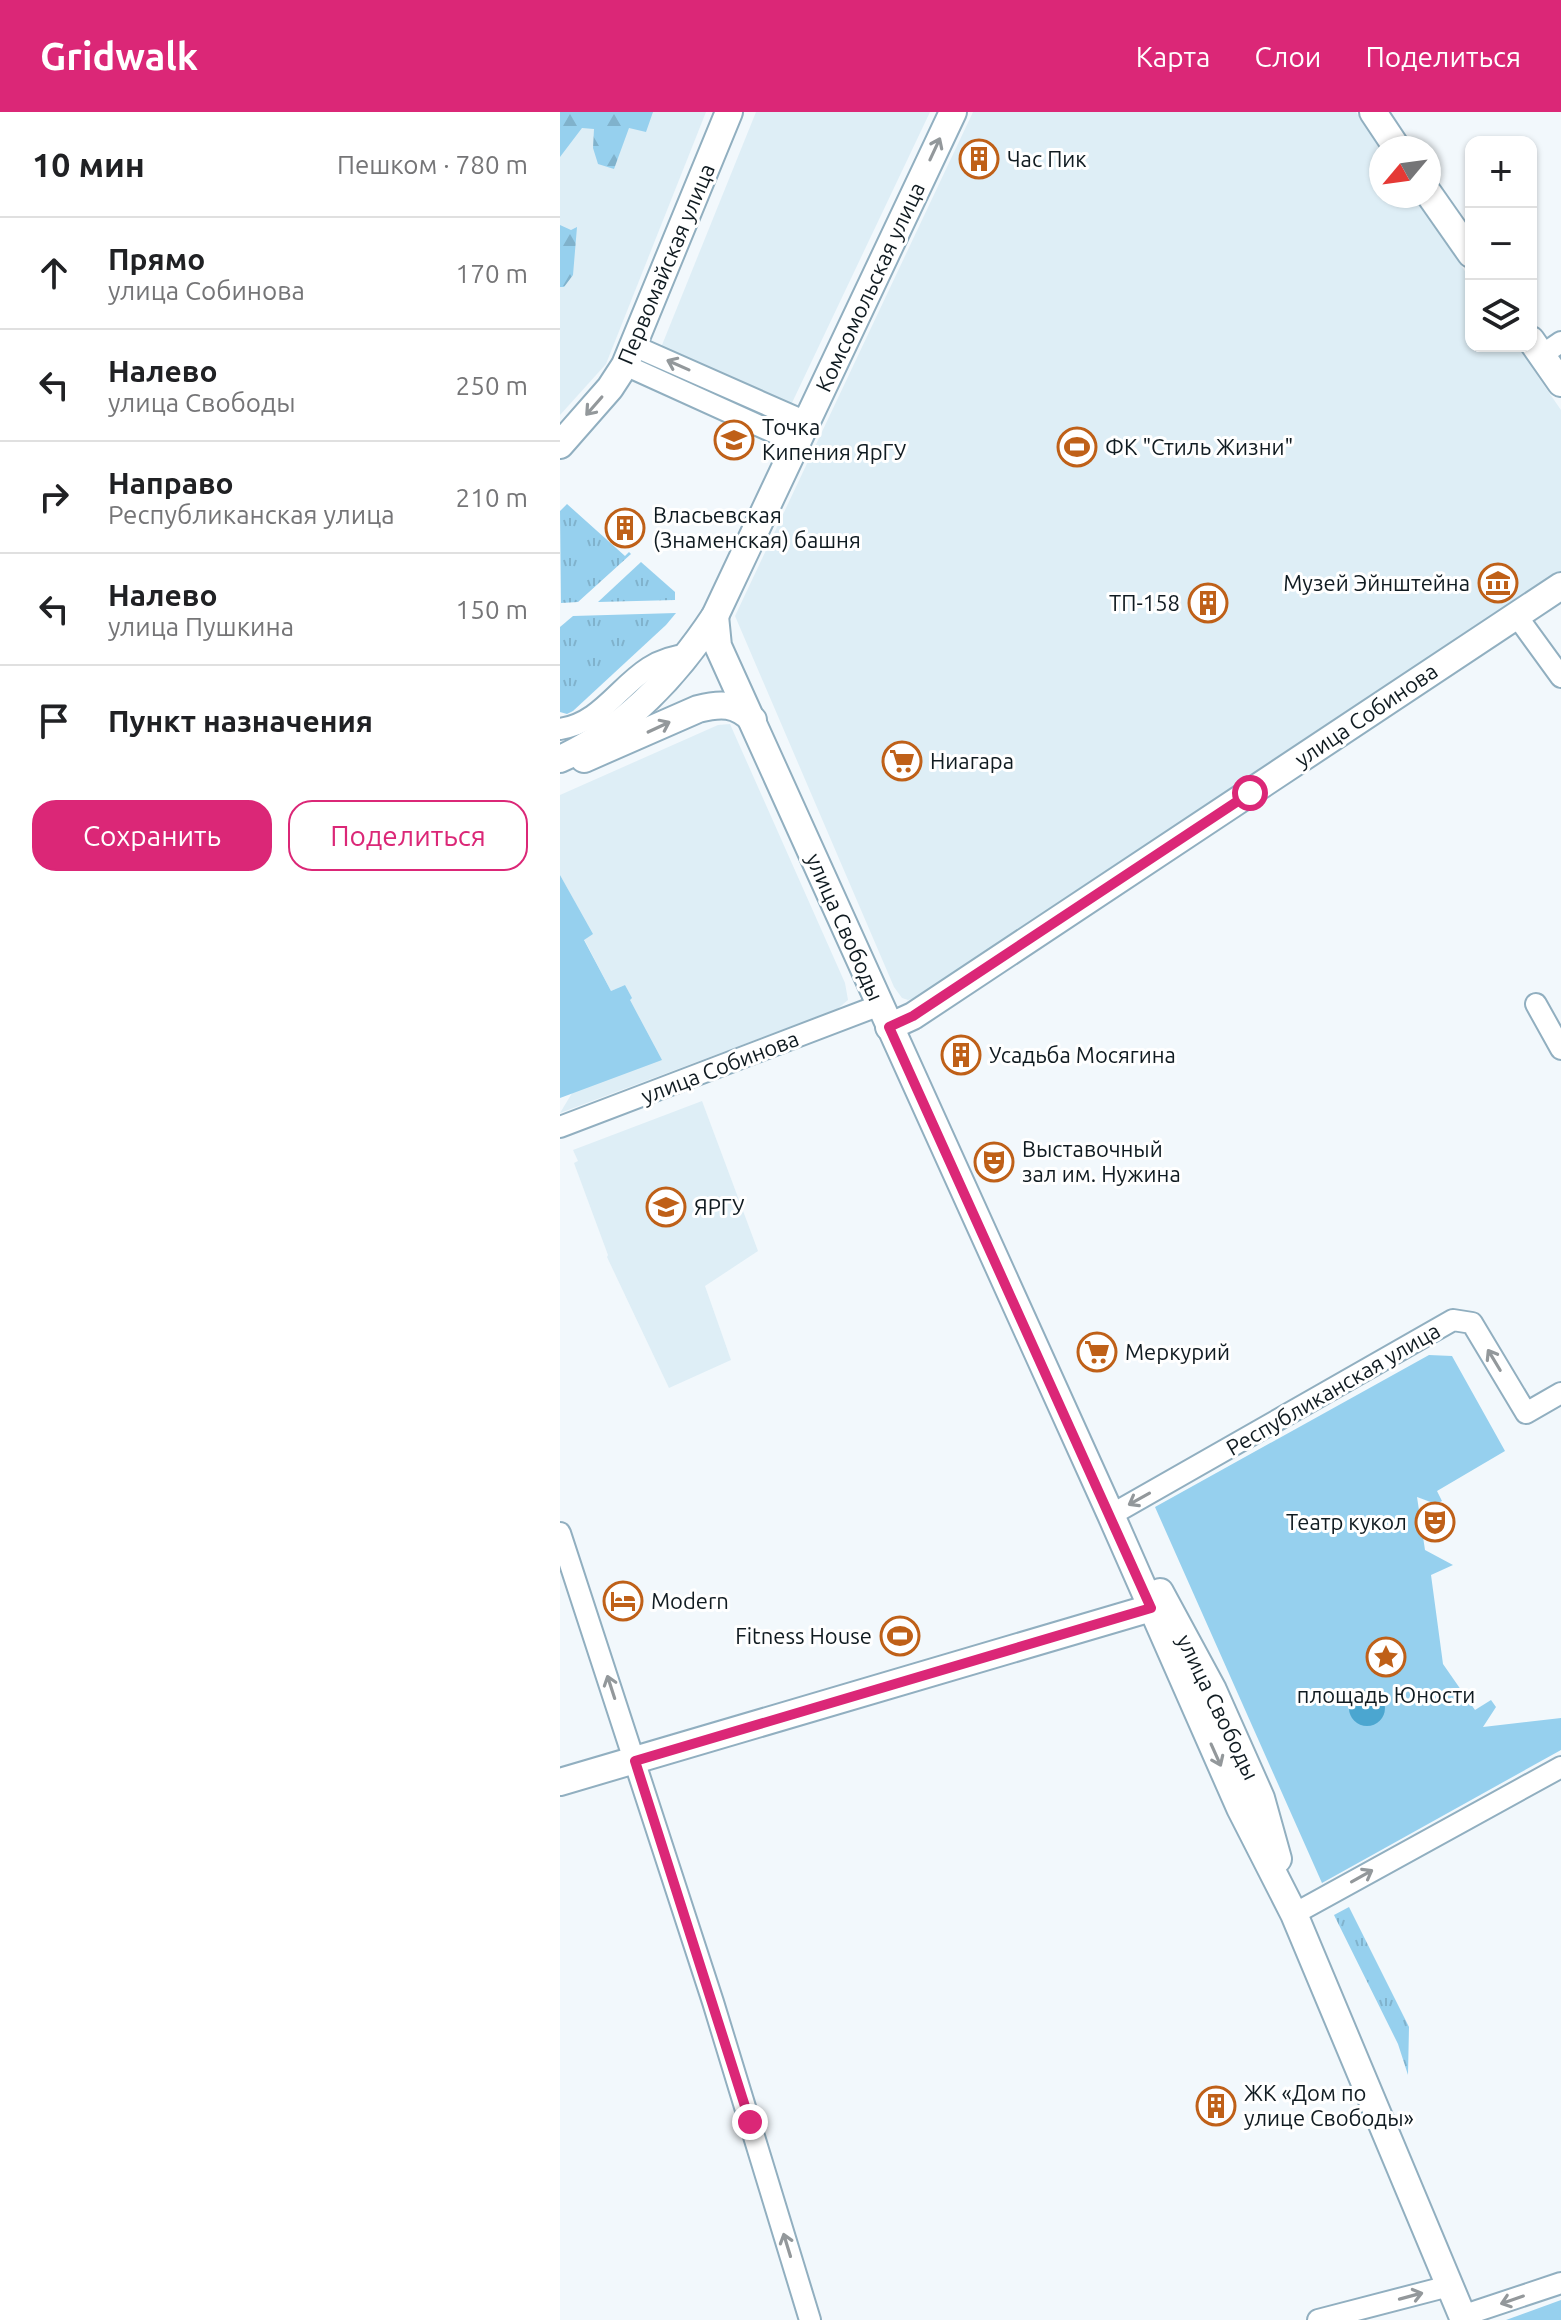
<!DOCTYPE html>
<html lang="ru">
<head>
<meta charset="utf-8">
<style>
	:root { --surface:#fff; --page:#f2f2f2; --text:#202124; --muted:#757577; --line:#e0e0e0; --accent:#db2777 }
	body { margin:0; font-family:Ubuntu,sans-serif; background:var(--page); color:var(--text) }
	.controls { position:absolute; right:24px; top:24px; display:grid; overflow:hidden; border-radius:16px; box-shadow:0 2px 6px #0004 }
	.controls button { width:72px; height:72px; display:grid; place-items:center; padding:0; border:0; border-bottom:2px solid var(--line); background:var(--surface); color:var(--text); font:40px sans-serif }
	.compass { position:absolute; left:809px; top:24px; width:72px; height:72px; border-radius:50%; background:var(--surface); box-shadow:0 2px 6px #0004; rotate:241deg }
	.stop { position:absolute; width:24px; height:24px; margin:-18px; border:6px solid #db2777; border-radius:50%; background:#fff }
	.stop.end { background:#db2777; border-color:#fff; box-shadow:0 2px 8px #0008 }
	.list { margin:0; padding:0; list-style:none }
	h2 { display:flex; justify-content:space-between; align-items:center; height:104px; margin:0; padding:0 32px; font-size:34px }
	h2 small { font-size:26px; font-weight:400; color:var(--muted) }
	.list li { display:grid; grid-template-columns:52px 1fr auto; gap:24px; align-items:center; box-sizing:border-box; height:112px; padding:0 32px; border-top:2px solid var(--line) }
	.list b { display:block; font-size:30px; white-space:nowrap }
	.list p { margin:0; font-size:26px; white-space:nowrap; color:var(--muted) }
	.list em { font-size:26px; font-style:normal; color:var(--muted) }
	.actions { display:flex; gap:16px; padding:24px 32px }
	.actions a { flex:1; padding:18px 0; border:2px solid var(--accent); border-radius:24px; text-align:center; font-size:28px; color:var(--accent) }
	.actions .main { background:var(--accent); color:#fff }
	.icon { flex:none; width:44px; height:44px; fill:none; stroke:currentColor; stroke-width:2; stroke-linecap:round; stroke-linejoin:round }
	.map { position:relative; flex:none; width:1001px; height:2208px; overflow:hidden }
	header { display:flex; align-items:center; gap:48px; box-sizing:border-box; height:112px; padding:0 40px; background:var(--accent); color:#fff }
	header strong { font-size:38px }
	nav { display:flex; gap:44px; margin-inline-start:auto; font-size:28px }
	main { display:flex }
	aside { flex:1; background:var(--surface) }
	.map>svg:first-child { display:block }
	.built { fill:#deeef6 }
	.grass { fill:url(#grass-tufts) }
	.forest { fill:url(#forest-firs) }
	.park { fill:#96d0ee }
	.water { fill:#4ba6d0 }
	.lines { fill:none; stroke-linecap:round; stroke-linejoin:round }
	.minor-casing { stroke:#91afc0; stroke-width:24 }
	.major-casing { stroke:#91afc0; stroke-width:30 }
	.minor { stroke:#fff; stroke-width:20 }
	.major { stroke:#fff; stroke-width:26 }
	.oneway { stroke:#93989b }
	.route { stroke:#db2777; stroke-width:10 }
	.labels { text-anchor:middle; stroke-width:6; stroke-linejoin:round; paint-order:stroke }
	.poi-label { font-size:22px; fill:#101b21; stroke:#fff; text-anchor:start }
	.street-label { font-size:22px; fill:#101b21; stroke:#fff }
</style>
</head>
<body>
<header>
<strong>Gridwalk</strong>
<nav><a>Карта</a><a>Слои</a><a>Поделиться</a></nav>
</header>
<main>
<aside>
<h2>10 мин<small>Пешком · 780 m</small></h2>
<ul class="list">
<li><svg class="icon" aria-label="ahead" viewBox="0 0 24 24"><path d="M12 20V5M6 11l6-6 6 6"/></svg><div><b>Прямо</b><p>улица Собинова</p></div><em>170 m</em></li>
<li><svg class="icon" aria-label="left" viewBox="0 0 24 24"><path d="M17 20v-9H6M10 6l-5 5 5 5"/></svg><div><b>Налево</b><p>улица Свободы</p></div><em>250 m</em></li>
<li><svg class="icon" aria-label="right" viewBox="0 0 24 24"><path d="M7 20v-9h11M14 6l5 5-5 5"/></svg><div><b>Направо</b><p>Республиканская улица</p></div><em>210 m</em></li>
<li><svg class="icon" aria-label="left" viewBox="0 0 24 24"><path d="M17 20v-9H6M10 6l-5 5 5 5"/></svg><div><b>Налево</b><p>улица Пушкина</p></div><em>150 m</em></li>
<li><svg class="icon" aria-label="arrive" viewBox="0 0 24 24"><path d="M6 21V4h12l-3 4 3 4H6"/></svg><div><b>Пункт назначения</b></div></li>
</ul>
<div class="actions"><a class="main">Сохранить</a><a>Поделиться</a></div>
</aside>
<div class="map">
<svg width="1001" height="2208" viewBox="0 0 1001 2208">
	<defs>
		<pattern id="grass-tufts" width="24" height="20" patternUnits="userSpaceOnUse" patternTransform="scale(2)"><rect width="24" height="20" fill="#96d0ee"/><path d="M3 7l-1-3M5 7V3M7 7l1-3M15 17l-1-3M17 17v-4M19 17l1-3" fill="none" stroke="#80b2cc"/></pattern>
		<pattern id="forest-firs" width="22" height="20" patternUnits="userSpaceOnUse" patternTransform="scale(2)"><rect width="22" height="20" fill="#96d0ee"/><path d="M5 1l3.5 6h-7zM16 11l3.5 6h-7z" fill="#80b2cc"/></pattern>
	</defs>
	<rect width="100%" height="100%" fill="#f2f8fc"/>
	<g class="built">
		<path d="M0,0H146L46,252L0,303Z"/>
		<path d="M196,0H370L230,295L100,238Z"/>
		<path d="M413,0H796L821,37V84H853L911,168V234H957L1001,298V460L360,885L348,888L342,886L334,875L175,504Z"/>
		<path d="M170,612L285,871L288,888L276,898L0,1001L69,887L65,873L51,879L24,827L32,822L0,763V683L158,613Z"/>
		<path d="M142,989L198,1139L145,1174L171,1248L109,1276L47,1145L48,1143L14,1051L18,1049L13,1038Z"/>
	</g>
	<g class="grass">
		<path d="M7,392L65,444L69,440L71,442L18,490L1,491L0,399Z"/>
		<path d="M81,450L115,480V488L38,490Z"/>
		<path d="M116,501L106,513L13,599L7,602L0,600V515L13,504Z"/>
		<path d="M789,1795L849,1915L848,1963L838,1932L774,1803Z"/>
	</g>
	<g class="forest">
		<path d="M0,0H93L86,20L69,16L54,57L38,52L33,36L34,17L22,16L0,45Z"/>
		<path d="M0,113L11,118L17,115L13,163L4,175H0Z"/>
	</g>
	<g class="park">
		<path d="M0,763L33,822L24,828L51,879L65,873L72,886L70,888L102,948L0,986Z"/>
		<path d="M869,1243L892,1244L945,1339L877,1379L882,1389L876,1392L857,1385L865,1438L893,1453L871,1463L883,1552L915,1598L931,1588L936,1595L923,1615L1001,1606V1638L762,1771L595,1395Z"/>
		<path d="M1001,2188V2208H946Z"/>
	</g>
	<circle class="water" cx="807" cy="1596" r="18"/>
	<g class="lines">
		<defs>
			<g id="minor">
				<path d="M74,234L246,310"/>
				<path d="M982,243L1001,230"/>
				<path d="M65,253L237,331"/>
				<path d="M956,503L1001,565"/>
				<path d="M0,617C54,609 68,546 128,543"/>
				<path d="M976,892L1001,937"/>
				<path d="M0,1015L320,893"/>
				<path d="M551,1403L893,1208L912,1211L966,1301L1001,1281"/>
				<path d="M0,1421L153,1890L250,2208"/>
				<path d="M734,1802L1001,1655"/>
				<path d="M902,2204L1001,2171"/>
				<path d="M758,2208L889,2174"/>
			</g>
			<g id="major">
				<path d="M813,0L837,36"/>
				<path d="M869,82L911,142"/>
				<path d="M971,228L1001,271"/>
				<path d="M0,333L50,276L65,253L169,0"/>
				<path d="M155,504L158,534L551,1403L680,1696L734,1802L904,2208"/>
				<path d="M0,647C65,618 116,563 155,504L393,0"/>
				<path d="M24,647L138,597C161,591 176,591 193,608"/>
				<path d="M329,915L353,904L1001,474"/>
				<path d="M600,1480L653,1578L701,1686L718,1747"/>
				<path d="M0,1670L591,1496"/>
			</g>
		</defs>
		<use href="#minor" class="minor-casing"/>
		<use href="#major" class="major-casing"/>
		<use href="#minor" class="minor"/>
		<use href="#major" class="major"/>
	</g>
	<defs><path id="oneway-shaft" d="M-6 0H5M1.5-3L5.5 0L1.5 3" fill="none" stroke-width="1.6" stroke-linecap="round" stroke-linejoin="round" transform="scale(2)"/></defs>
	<g class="oneway">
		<use href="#oneway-shaft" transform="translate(375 37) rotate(-65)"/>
		<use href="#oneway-shaft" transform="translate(118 253) rotate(-156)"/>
		<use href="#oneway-shaft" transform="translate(34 294) rotate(131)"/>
		<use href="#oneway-shaft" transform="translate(99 615) rotate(-25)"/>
		<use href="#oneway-shaft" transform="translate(934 1248) rotate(-121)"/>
		<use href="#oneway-shaft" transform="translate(579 1387) rotate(151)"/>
		<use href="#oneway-shaft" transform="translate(51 1575) rotate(-108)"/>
		<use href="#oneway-shaft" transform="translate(656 1643) rotate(66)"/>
		<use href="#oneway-shaft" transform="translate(802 1764) rotate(-29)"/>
		<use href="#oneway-shaft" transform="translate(227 2133) rotate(-107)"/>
		<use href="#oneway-shaft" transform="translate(851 2184) rotate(-15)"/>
		<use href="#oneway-shaft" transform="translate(952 2188) rotate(161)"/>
	</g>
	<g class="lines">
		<path class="route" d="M190,2010L75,1649L591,1496L329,915L353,904L690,681"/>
	</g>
	<defs>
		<symbol id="building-ring" viewBox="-11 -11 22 22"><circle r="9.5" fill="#fff" stroke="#bf6018" stroke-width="1.5"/><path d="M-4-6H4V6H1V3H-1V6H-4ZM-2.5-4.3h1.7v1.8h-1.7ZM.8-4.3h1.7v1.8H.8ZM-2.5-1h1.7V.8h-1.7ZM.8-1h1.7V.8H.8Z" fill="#bf6018"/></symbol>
		<symbol id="university-ring" viewBox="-11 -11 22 22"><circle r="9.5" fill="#fff" stroke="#bf6018" stroke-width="1.5"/><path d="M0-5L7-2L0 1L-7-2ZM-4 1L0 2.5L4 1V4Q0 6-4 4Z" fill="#bf6018"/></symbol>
		<symbol id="stadium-ring" viewBox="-11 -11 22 22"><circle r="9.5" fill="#fff" stroke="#bf6018" stroke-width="1.5"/><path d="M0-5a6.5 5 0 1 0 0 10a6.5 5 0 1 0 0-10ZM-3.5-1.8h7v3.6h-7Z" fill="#bf6018"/></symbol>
		<symbol id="museum-ring" viewBox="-11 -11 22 22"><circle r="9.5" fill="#fff" stroke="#bf6018" stroke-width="1.5"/><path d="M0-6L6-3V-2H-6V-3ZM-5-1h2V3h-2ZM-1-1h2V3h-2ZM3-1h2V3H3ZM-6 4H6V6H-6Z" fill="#bf6018"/></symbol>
		<symbol id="supermarket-ring" viewBox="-11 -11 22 22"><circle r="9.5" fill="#fff" stroke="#bf6018" stroke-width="1.5"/><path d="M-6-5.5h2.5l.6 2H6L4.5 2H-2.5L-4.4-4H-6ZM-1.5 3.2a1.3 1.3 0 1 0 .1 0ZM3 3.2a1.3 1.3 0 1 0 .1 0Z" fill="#bf6018"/></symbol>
		<symbol id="theatre-ring" viewBox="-11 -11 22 22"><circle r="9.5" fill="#fff" stroke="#bf6018" stroke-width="1.5"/><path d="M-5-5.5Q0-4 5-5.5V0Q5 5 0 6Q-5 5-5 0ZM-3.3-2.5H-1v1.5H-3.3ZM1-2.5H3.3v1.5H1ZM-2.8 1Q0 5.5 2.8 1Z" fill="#bf6018"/></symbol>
		<symbol id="hotel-ring" viewBox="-11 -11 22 22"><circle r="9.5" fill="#fff" stroke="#bf6018" stroke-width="1.5"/><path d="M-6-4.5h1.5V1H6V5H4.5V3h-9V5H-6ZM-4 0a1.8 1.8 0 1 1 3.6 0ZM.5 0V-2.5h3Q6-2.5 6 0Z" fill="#bf6018"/></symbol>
		<symbol id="sight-ring" viewBox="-11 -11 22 22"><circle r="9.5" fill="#fff" stroke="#bf6018" stroke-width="1.5"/><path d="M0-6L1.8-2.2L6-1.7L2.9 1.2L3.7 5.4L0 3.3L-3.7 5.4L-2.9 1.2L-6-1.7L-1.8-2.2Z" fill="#bf6018"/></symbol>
	</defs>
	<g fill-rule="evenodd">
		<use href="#building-ring" x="397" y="25" width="44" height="44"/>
		<use href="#university-ring" x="152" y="306" width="44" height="44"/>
		<use href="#stadium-ring" x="495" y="313" width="44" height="44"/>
		<use href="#building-ring" x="43" y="394" width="44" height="44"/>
		<use href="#museum-ring" x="916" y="449" width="44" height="44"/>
		<use href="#building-ring" x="626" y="469" width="44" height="44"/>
		<use href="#supermarket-ring" x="320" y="627" width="44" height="44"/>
		<use href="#building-ring" x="379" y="921" width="44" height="44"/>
		<use href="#theatre-ring" x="412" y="1028" width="44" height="44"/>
		<use href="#university-ring" x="84" y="1073" width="44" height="44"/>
		<use href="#supermarket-ring" x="515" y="1218" width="44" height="44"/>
		<use href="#theatre-ring" x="853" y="1388" width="44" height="44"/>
		<use href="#hotel-ring" x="41" y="1467" width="44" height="44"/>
		<use href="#stadium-ring" x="318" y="1502" width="44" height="44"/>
		<use href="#sight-ring" x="804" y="1523" width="44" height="44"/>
		<use href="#building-ring" x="634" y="1972" width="44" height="44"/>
	</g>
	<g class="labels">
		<g class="poi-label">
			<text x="447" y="55">Час Пик</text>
			<text x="202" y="323">Точка<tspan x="202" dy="25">Кипения ЯрГУ</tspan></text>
			<text x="545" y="343">ФК "Стиль Жизни"</text>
			<text x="93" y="411">Власьевская<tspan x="93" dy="25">(Знаменская) башня</tspan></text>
			<text x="910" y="479" text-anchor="end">Музей Эйнштейна</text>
			<text x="620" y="499" text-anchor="end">ТП-158</text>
			<text x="370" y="657">Ниагара</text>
			<text x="429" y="951">Усадьба Мосягина</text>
			<text x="462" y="1045">Выставочный<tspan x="462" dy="25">зал им. Нужина</tspan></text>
			<text x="134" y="1103">ЯРГУ</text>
			<text x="565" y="1248">Меркурий</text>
			<text x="847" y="1418" text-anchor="end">Театр кукол</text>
			<text x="91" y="1497">Modern</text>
			<text x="312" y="1532" text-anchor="end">Fitness House</text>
			<text x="826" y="1591" text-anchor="middle">площадь Юности</text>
			<text x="684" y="1989">ЖК «Дом по<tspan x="684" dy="25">улице Свободы»</tspan></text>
		</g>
		<g class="street-label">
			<text transform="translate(106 152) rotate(-67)" y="8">Первомайская улица</text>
			<text transform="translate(310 175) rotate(-65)" y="8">Комсомольская улица</text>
			<text transform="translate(806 603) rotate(-34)" y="8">улица Собинова</text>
			<text transform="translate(285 815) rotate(66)" y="8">улица Свободы</text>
			<text transform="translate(160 955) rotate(-21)" y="8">улица Собинова</text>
			<text transform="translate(773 1277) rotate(-30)" y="8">Республиканская улица</text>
			<text transform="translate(658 1595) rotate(64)" y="8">улица Свободы</text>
		</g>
	</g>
</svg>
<div class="controls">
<button>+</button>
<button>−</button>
<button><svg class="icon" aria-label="layers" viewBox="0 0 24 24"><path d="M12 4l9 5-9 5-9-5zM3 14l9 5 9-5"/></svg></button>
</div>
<svg class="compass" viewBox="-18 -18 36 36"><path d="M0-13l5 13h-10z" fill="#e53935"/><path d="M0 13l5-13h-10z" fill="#757577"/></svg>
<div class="stop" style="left:690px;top:681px"></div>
<div class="stop end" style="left:190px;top:2010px"></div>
</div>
</main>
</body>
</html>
